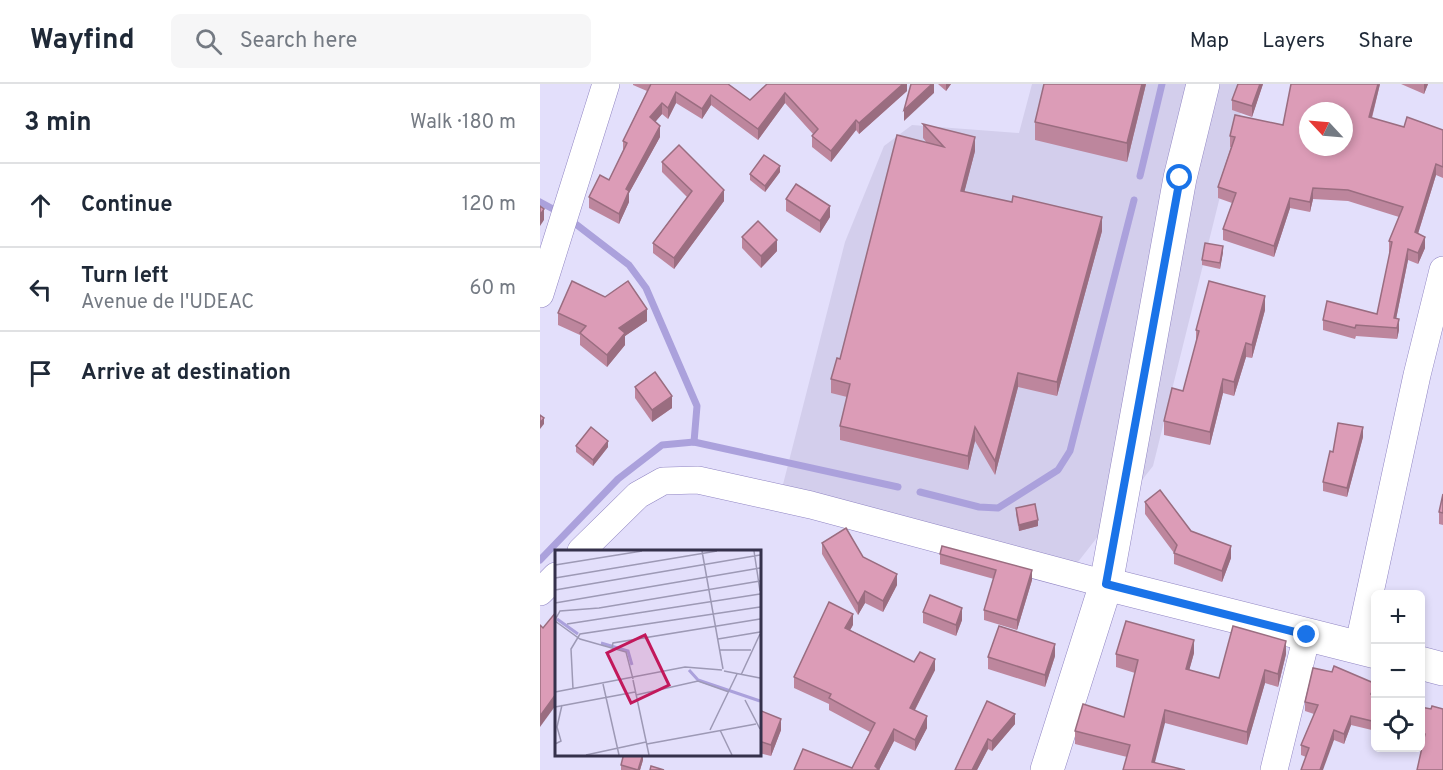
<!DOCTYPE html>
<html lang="en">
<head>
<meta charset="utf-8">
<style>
	:root { --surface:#fff; --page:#f6f6f7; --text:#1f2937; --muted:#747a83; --line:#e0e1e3 }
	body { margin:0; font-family:Overpass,sans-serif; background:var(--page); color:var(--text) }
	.controls { position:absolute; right:18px; bottom:18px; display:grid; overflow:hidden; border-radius:9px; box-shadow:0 3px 9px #0003 }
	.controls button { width:54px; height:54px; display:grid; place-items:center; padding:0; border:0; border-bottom:2px solid var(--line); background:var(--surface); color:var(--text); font:30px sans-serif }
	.compass { position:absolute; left:759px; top:18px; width:54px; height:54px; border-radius:50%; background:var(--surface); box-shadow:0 3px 9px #0003; rotate:296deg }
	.stop { position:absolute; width:18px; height:18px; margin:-14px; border:4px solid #1a73e8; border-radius:50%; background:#fff }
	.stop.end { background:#1a73e8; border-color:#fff; box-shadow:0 2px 6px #0008 }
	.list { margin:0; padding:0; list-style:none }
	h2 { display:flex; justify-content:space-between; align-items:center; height:78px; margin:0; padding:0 24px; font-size:26px }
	h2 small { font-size:20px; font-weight:400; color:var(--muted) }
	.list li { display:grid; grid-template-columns:39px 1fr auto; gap:18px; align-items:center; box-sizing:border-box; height:84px; padding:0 24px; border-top:2px solid var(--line) }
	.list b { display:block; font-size:22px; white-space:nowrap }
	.list p { margin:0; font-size:20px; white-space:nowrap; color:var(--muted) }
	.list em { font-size:20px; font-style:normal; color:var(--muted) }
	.icon { flex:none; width:33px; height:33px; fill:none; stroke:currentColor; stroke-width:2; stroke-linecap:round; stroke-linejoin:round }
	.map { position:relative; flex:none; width:903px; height:686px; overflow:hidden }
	header { display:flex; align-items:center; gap:36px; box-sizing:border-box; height:84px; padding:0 30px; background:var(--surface); border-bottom:2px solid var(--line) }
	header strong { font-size:28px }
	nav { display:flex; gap:33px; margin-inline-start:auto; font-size:21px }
	.search { width:420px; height:54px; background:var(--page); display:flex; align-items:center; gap:15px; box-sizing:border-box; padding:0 21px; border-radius:9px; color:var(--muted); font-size:22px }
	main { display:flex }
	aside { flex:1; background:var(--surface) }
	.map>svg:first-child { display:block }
	.built { fill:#d3ceec }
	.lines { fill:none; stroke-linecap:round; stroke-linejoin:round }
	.stream { stroke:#aba1dc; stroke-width:7 }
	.minor-casing { stroke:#9085c3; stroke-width:28 }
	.major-casing { stroke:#9085c3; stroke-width:34 }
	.minor { stroke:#fff; stroke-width:27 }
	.major { stroke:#fff; stroke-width:33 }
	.wall { fill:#bd869d }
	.shaded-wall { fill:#9a6d80 }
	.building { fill:#dc9cb7; stroke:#9a6d80; stroke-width:1.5; fill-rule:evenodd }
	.route { stroke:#1a73e8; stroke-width:8 }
	.inset-river { fill:none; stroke:#aba1dc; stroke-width:3 }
	.inset-road { fill:none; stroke:#9d99b5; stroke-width:1.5 }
	.view { fill:#c2185b; fill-opacity:0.15; stroke:#c2185b; stroke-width:3 }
	.inset-edge { fill:none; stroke:#35314b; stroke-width:3 }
</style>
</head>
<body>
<header>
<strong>Wayfind</strong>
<div class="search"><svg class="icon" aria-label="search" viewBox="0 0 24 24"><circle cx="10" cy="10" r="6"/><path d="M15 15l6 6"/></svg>Search here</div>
<nav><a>Map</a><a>Layers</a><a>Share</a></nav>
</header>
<main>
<aside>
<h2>3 min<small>Walk · 180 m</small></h2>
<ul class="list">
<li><svg class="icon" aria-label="ahead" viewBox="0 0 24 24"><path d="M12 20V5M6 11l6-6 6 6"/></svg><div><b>Continue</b></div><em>120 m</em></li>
<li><svg class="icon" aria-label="left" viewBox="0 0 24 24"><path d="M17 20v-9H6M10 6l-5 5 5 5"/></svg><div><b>Turn left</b><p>Avenue de I'UDEAC</p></div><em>60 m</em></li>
<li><svg class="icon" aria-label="arrive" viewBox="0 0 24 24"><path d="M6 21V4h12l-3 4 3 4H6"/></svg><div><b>Arrive at destination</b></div></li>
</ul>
</aside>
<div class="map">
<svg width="903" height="686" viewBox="0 0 903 686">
	<rect width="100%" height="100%" fill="#e3dffb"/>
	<path class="built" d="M492,0H708L613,382L534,483L238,420L305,158L344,62L372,41L479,49Z"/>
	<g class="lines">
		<g class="stream">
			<path d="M600,92L622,0"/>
			<path d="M0,118L13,125"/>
			<path d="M37,141L89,181L106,204L157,322L154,358"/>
			<path d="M380,408L439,423L458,424L518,386L530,367L594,116"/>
			<path d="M0,476L78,395L122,361L154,358L358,403"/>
		</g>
		<defs>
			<g id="minor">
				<path d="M0,210L66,0"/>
				<path d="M41,467L98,411L123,397L158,396L271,421L566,500"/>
				<path d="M0,508L16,492"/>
				<path d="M818,564L877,291L903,186"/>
				<path d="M734,686L767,551"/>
			</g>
			<g id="major">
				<path d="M566,500L836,568"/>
				<path d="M880,579L903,585"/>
				<path d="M507,686L566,500L640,94L663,0"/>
			</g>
		</defs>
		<use href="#minor" class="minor-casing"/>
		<use href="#major" class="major-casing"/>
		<use href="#minor" class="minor"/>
		<use href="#major" class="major"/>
	</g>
	<g class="wall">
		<path d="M93,0H188L210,16L227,0H367V7L319,50L316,46L291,78L272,63V52L273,50L245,19L218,56L171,21L162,35L136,19L128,35L122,30L115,38L120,53L89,109V118L79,140L49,124V113L69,96L83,67V57L107,7L93,1Z"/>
		<path d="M398,0H411L406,7Z"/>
		<path d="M606,0L587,78L495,56V38Z"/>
		<path d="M723,0L712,33L692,26V16Z"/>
		<path d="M840,0L832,34L864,43L903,46V94L896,91L878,150L885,164L878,180L868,176L856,235L859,246L857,255L816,252L815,255L783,246V236L837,230L850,168H849V157L859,133L808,117L773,115L770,128L750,124L734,173L683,156V145L692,119L678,114V103L691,63H690V52L743,41Z"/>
		<path d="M861,0H888L884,10Z"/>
		<path d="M383,40L435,67L424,108L562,147L517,312L478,303L455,391L435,357L428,386L300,356V342L307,313L291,309V295L300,275L387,59L383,54Z"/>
		<path d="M122,78L184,117L134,185L113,169V159L147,113L122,88Z"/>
		<path d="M240,88L225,108L210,96V90Z"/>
		<path d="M246,115L290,133L280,149L246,127Z"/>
		<path d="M202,153L237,167L221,184L202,164Z"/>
		<path d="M683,168L680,185L662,181V176Z"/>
		<path d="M725,226L712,274L706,273L694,312L683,309L670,361L624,351V337L643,307L656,259V246Z"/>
		<path d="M18,229L107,237L85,252V261L67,283L40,261V251L18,241Z"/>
		<path d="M95,303L132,324L112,338L95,314Z"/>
		<path d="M823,353L807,413L783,407V398L793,368Z"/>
		<path d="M36,362L68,363L53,382L36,368Z"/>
		<path d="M903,410V441L899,440V428Z"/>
		<path d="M605,418L691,474L682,498L634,480V469L605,430Z"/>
		<path d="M476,424L498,442L479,447L476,430Z"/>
		<path d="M282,459L323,473L357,501L343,528L325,519L318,531L282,470Z"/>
		<path d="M402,462L492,496L477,546L444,536V526L454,495L400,480V470Z"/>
		<path d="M383,528L422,536L416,552L383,539Z"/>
		<path d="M313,541L310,546L374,578L395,586L375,626L387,644L375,667L354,657L339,686L312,684L330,648L289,626V620L254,604V593Z"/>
		<path d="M654,569L649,586L679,594L746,570L738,603L725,599L707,661L625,639L587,673L535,660V647L584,633L595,589L576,583V570Z"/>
		<path d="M515,572L505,603L448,585V573Z"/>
		<path d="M836,611V647L811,641L804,660L794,656L766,673L761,671V661L774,630L765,627V618Z"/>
		<path d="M447,617L475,640L452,667L448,665L437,686H415Z"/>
		<path d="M880,623L891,625L883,659L880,658Z"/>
		<path d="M219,626L241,646L231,672L219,669Z"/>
		<path d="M103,676L100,686H81V681Z"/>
	</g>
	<g class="shaded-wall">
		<path d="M363,0H367V7L319,50V39Z"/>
		<path d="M392,0H394V9L364,37V26Z"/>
		<path d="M406,0H411L406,7Z"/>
		<path d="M602,0H606L587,78V59Z"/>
		<path d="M720,0H723L712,33V22Z"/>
		<path d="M838,0H840L829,44V33Z"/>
		<path d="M884,0H888L884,10Z"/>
		<path d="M136,8V19L128,35V24Z"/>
		<path d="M245,9V19L218,56V45Z"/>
		<path d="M171,11V21L162,35V25Z"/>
		<path d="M122,19V30L110,44V33Z"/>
		<path d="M316,36V46L291,78V67Z"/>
		<path d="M120,42V53L89,109V118L79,140V130L86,105Z"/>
		<path d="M435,53V67L421,121V107Z"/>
		<path d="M896,80V91L875,159V148Z"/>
		<path d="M240,82V88L225,108V102Z"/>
		<path d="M773,104V115L770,128V118Z"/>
		<path d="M184,106V117L134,185V174Z"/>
		<path d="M750,114V124L734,173V162Z"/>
		<path d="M290,122V133L280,149V137Z"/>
		<path d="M4,125V136L0,142V131Z"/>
		<path d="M562,133V147L517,312V298Z"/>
		<path d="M885,153V164L878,180V169Z"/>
		<path d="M237,156V167L221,184V172Z"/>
		<path d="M683,162V168L680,185V179Z"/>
		<path d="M868,165V176L854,245V234Z"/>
		<path d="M725,212V226L712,274V261Z"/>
		<path d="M107,225V237L85,252V261L67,283V271L79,244Z"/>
		<path d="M859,235V246L857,255V244Z"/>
		<path d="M706,259V273L694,312V298Z"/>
		<path d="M478,289V303L455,391V377Z"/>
		<path d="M683,295V309L670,361V348Z"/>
		<path d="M132,312V324L112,338V326Z"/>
		<path d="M4,334V340L0,345V339Z"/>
		<path d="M435,343V357L428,386V372Z"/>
		<path d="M823,343V353L807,413V404Z"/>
		<path d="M68,357V363L53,382V376Z"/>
		<path d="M498,436V442L479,447V441Z"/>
		<path d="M691,462V474L682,498V487Z"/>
		<path d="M492,486V496L477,546V536Z"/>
		<path d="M357,490V501L343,528V517Z"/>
		<path d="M325,507V519L318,531V520Z"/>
		<path d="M422,524V536L416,552V541Z"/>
		<path d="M313,530V541L305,555V544Z"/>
		<path d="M654,556V569L646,598V585Z"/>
		<path d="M746,557V570L738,603V590Z"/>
		<path d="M515,560V572L505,603V591Z"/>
		<path d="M395,575V586L370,635V624Z"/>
		<path d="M725,586V599L707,661V648Z"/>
		<path d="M836,601V611L831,620V610Z"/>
		<path d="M16,610V621L0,643V632Z"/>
		<path d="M625,626V639L613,686L612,678Z"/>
		<path d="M475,630V640L452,667V657Z"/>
		<path d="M387,632V644L375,667V656Z"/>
		<path d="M811,632V641L804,660V650Z"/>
		<path d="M241,635V646L231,672V661Z"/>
		<path d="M354,645V657L339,686L335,682Z"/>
		<path d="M794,646V656L783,686H780Z"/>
		<path d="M448,655V665L437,686H432Z"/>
		<path d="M103,670V676L100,686H98Z"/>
	</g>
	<g class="building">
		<path d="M111,0H188L210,16L227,0H363L319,39L316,36L291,67L272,52L278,45L245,9L218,45L171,11L162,25L136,8L128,24L122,19L110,33L120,42L86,105L89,107L79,130L49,113L60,91L69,96L87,59L83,57Z"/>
		<path d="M371,0H392L364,26Z"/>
		<path d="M504,0H602L587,59L495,38Z"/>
		<path d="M698,0H720L712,22L692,16Z"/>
		<path d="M751,0H838L829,33L864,43L867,33L903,46V83L896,80L875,148L885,153L878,169L868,165L854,234L859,235L857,244L816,241L815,244L783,236L787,217L837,230L852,158L849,157L863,123L808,106L773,104L770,118L750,114L734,162L683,145L696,109L678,103L695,53L690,52L695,31L743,41ZM768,27H804V63H768Z"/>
		<path d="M383,40L435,53L421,107L472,118L473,112L562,133L517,298L478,289L455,377L435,343L428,372L300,342L310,300L291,295L297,274L300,275L357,51L404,63Z"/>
		<path d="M139,61L184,106L134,174L113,159L152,107L122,78Z"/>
		<path d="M224,71L240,82L225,102L210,90Z"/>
		<path d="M256,100L290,122L280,137L246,115Z"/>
		<path d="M0,122L4,125L0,131Z"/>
		<path d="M218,137L237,156L221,172L202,153Z"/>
		<path d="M665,159L683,162L680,179L662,176Z"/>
		<path d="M32,197L65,213L88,197L107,225L79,244L85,249L67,271L40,249L46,242L18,229Z"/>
		<path d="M669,197L725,212L712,261L706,259L694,298L683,295L670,348L624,337L632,304L643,307L659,247L656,246Z"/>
		<path d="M115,288L132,312L112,326L95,303Z"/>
		<path d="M0,331L4,334L0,339Z"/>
		<path d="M798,339L823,343L807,404L783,398L790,367L793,368Z"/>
		<path d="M51,343L68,357L53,376L36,362Z"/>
		<path d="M620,406L651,447L691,462L682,487L634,469L637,461L605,418Z"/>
		<path d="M903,410V429L899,428Z"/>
		<path d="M495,420L498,436L479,441L476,424Z"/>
		<path d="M306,444L323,473L357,490L343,517L325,507L318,520L282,459Z"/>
		<path d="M402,462L492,486L477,536L444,526L456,486L400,470Z"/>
		<path d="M390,511L422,524L416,541L383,528Z"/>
		<path d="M289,518L313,530L305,544L374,578L380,568L395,575L370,624L387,632L375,656L354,645L335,682L339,686H254L263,665L312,684L335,639L289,614L291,610L254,593Z"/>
		<path d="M16,528V610L0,632V541L3,544Z"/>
		<path d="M586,537L654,556L646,585L679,594L693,542L746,557L738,590L725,586L707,648L625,626L612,678L645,686H583L590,661L535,647L543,620L584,633L598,576L576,570Z"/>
		<path d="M459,542L515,560L505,591L448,573Z"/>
		<path d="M794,582L836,600L831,610L836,611V638L811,632L804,650L794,646L780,686H761L769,664L761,661L778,621L765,618L773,584L792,588Z"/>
		<path d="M447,617L475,630L452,657L448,655L432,686H415Z"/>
		<path d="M892,622L903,625V686H877L885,650L880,649V623L891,625Z"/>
		<path d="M219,626L241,635L231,661L219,657Z"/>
		<path d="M84,669L103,670L98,686L81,681Z"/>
		<path d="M111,682L124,686H110Z"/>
	</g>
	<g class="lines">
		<path class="route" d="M640,94L566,500L767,551"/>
	</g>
	<g transform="translate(15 466)">
		<rect width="206" height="206" fill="#e3dffb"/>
		<path class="inset-river" d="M2,69L23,84M46,93L73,101L77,115M134,120L143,130L205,151"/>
		<path class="inset-road" d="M147,1L168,119M199,1L205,41M0,15L87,1M0,28L162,1M0,40L205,5M0,53L205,18M0,70L5,61L44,58L205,31M0,71L25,89L71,102L78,129M12,74L205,44M163,89L205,82M57,97L58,93L205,69M164,100H196M169,121L205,128M186,125L205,84M78,130L94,205M48,134L64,205M18,139L16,99L25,84L205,57M0,142L130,117L167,120M81,145L143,131L174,142M190,150L205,179M0,157L80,142M155,180L182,124M165,180L177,205M0,194L6,191L2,177L7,155M92,194L201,174M31,205L91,192"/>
		<path class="view" d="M90,85L114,135L76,153L52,103Z"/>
		<rect width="206" height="206" class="inset-edge"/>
	</g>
</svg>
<div class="controls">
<button>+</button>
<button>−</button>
<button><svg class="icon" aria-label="locate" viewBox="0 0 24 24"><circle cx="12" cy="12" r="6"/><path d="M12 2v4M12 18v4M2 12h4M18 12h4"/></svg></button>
</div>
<svg class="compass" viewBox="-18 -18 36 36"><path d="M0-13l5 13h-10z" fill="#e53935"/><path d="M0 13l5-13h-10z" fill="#747a83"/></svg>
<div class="stop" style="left:640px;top:94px"></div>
<div class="stop end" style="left:767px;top:551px"></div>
</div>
</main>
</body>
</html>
